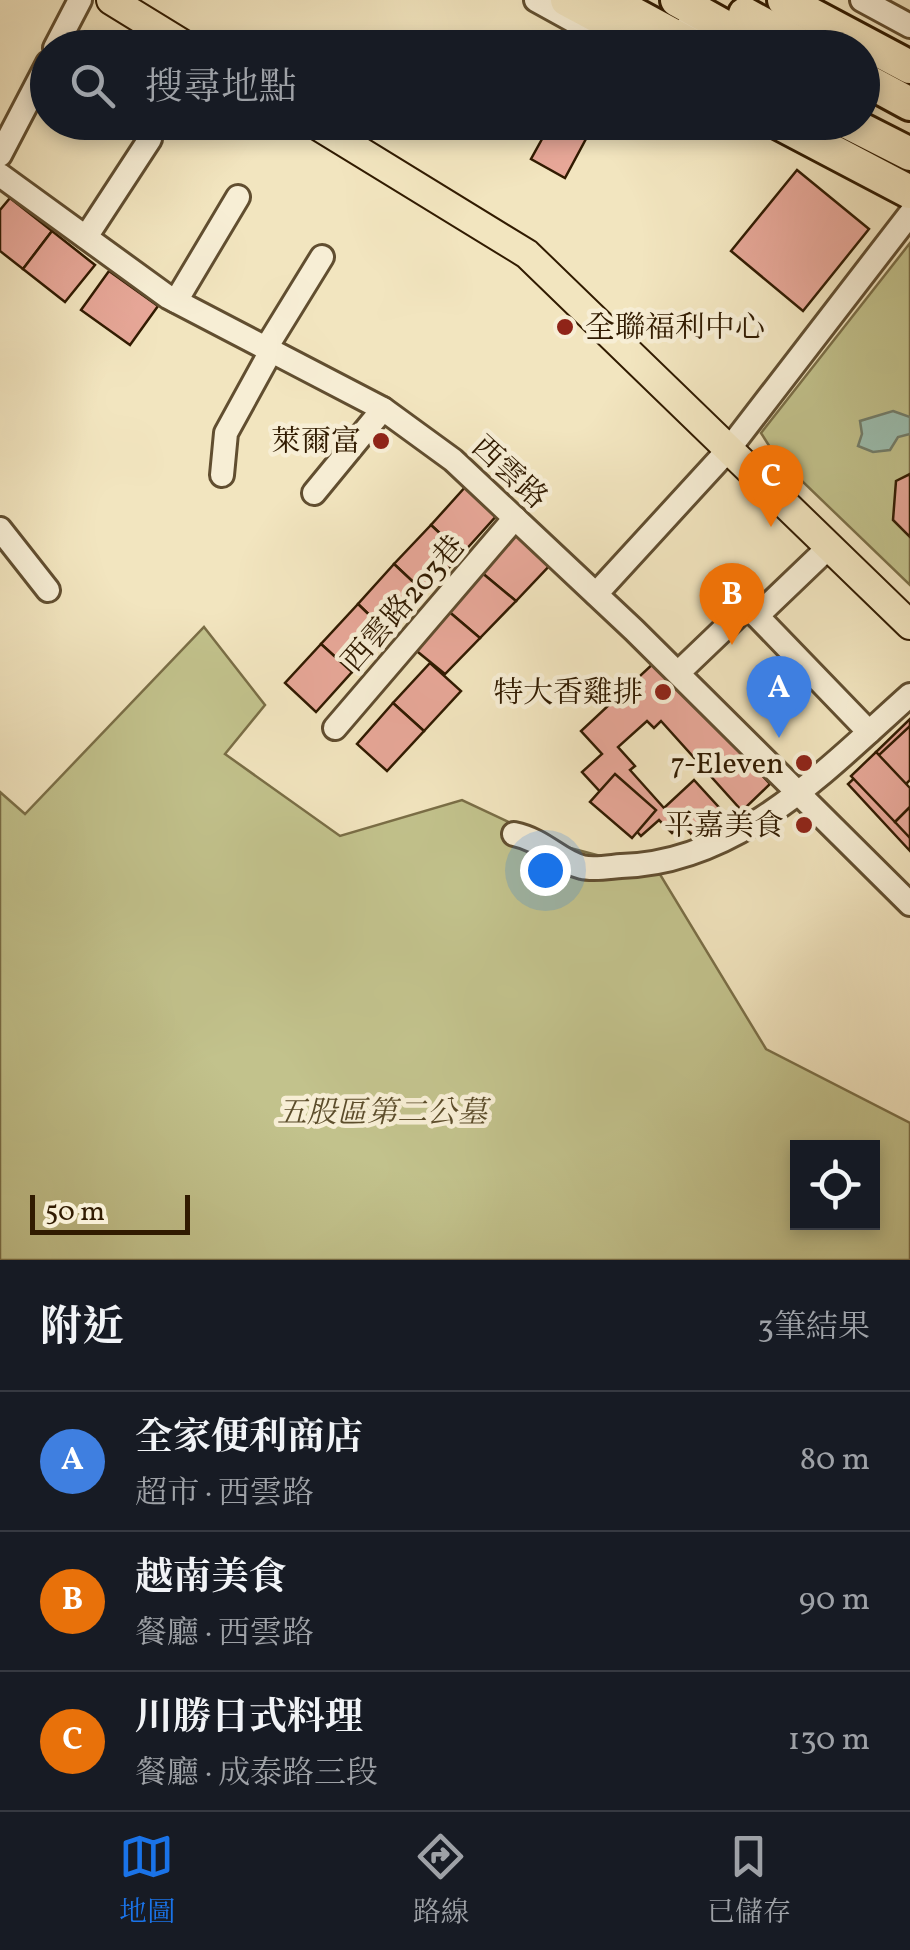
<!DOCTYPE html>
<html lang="zh-TW">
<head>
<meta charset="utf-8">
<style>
	:root { --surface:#171b24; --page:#242831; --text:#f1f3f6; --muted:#9ea1a6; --line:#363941; --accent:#1a73e8 }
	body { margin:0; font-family:Vollkorn,"Noto Serif TC",serif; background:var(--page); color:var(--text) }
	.controls { position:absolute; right:30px; bottom:30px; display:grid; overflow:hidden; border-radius:0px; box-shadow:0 5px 15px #0003 }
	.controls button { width:90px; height:90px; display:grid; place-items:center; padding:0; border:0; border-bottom:2px solid var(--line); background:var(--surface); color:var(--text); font:50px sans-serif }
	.scale { position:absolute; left:30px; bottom:25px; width:160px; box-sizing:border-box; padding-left:10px; border:5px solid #311b01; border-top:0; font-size:28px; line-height:35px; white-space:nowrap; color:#311b01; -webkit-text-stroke:8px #f7eed5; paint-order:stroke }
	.you { position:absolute; left:545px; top:870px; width:35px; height:35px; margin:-25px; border:8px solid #fff; border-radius:50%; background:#1a73e8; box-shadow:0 0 0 15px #1a73e833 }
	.badge { display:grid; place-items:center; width:65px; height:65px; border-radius:50%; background:var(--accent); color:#fff; font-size:32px; font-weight:700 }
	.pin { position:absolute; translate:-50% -82px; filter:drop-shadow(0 2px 5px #0008) }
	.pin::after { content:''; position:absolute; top:52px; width:35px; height:30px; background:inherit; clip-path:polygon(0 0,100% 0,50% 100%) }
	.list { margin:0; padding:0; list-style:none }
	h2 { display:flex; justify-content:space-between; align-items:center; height:130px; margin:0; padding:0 40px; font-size:42px }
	h2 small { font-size:32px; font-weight:400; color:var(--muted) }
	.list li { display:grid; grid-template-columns:65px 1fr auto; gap:30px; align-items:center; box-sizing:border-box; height:140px; padding:0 40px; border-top:2px solid var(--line) }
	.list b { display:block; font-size:38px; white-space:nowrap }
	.list p { margin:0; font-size:32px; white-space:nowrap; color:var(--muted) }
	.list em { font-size:32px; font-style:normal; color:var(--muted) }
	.icon { flex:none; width:55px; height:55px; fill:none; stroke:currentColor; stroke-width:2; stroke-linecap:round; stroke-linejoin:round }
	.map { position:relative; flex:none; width:910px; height:1260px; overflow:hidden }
	.search { position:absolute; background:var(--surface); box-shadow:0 5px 15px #0003; left:30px; right:30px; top:30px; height:110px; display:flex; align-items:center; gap:25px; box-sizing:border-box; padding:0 35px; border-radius:55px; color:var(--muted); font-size:38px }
	.sheet { height:550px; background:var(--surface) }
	nav { display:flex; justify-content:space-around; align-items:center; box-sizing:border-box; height:140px; border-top:2px solid var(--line); background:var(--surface); font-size:28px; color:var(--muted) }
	nav a { display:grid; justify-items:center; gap:5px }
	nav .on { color:var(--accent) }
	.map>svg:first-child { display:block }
	.green { fill:#c2c28c; stroke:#7a6e46; stroke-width:2.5; fill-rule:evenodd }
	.water { fill:#9bbfb1; stroke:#717d6b; stroke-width:2.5 }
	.building { fill:#e7a798; stroke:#311b01; stroke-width:2.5 }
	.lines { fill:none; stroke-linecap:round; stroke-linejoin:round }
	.minor-casing { stroke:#614e30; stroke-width:28 }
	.major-casing { stroke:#311b01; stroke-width:32 }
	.highway-casing { stroke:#311b01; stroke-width:38 }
	.minor { stroke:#f7eed5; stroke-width:22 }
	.major { stroke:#f2e5bf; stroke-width:28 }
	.highway { stroke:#f2e5bf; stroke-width:32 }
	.poi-dot { fill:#8f2418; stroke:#f7eed5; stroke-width:4 }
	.labels { text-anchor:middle; stroke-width:9; stroke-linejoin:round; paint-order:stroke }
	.poi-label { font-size:30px; fill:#311b01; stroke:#f7eed5; text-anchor:end }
	.street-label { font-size:30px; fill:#311b01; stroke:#f7eed5 }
	.park-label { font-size:30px; font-style:italic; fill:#5c4d2b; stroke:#f7eed5 }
</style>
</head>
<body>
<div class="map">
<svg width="910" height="1260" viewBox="0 0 910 1260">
	<rect width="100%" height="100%" fill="#f2e5bf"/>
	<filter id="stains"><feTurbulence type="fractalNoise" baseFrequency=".002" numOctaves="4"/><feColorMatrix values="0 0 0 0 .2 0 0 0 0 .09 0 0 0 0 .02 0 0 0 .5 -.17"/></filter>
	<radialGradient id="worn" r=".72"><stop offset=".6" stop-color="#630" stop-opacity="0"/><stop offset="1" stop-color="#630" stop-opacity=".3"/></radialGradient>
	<g class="green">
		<path d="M910,243V585L775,455L761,433Z"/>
		<path d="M204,627L265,705L225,754L340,836L462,800L555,844L658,871L766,1049L910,1123V1260H0V792L25,814ZM798,1148H872V1222H798Z"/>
	</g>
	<path class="water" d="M893,411L910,417V434L898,437L890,450L873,452L858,446L862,434L860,421Z"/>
	<g class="building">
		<path d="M533,122H595L565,178L531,159L547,130Z"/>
		<path d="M797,170L869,229L803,311L731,251Z"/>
		<path d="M10,198L52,231L23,269L0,251V210Z"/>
		<path d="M52,231L95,265L65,302L23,269Z"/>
		<path d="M109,271L158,306L130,345L81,310Z"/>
		<path d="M910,474V537L893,520L896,481Z"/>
		<path d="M467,485L498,514L462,554L431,525Z"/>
		<path d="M431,525L462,554L425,593L394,564Z"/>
		<path d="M514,534L551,564L516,601L481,572Z"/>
		<path d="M394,564L425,593L388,633L358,604Z"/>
		<path d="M481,572L516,601L480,638L447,610Z"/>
		<path d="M358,604L388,633L352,672L321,644Z"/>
		<path d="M447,610L480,638L445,674L413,648Z"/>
		<path d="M321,644L352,672L316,712L285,683Z"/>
		<path d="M657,660L770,784L742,811L661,721L654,728L647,721L618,747L635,766L630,770L664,808L694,780L725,814L696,839L682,824L672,833L659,820L641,836L582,772L602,754L581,731Z"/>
		<path d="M430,663L461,691L424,731L393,703Z"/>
		<path d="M393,703L424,731L387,771L357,744Z"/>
		<path d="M910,719V770L901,779L876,752Z"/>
		<path d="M910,726V780L903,787L910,794V851L848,784Z"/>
		<path d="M876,752L910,788V807L895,822L851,776Z"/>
		<path d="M615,774L656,810L632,838L590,802Z"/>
		<path d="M910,807V838L895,822Z"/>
	</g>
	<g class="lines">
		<defs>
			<g id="minor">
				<path d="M536,0L623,48"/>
				<path d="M862,0L910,26"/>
				<path d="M688,26L725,48"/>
				<path d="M55,48L80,0"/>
				<path d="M0,155L48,63"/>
				<path d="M0,175L168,297L383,409L453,460L634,630L910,904"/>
				<path d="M86,237L150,139"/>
				<path d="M176,301L238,197"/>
				<path d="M266,348L322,257"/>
				<path d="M222,475L226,433L271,351"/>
				<path d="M314,493L383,409"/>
				<path d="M0,529L48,590"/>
				<path d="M596,594L729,449L910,214"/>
				<path d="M757,616L869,732"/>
				<path d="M678,673L748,606L757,616L829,547"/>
				<path d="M335,728L515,518"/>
				<path d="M514,834C544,840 560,862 582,867C593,870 609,867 621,866C739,863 827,769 910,695"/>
			</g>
			<g id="major">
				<path d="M111,0L189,48"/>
				<path d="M312,122L527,254L910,625"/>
			</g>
			<g id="highway">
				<path d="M567,0L625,31"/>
				<path d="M608,0L697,48"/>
				<path d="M677,0L763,48"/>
				<path d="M784,0L910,67"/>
				<path d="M745,14L807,48"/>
				<path d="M862,78L910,104"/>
				<path d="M777,122L910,192"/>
				<path d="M847,122L910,154"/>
			</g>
		</defs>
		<use href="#minor" class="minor-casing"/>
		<use href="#major" class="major-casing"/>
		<use href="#highway" class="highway-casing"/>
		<use href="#minor" class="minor"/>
		<use href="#major" class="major"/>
		<use href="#highway" class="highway"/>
	</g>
	<g class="poi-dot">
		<circle cx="565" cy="327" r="10"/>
		<circle cx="381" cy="441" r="10"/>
		<circle cx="663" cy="692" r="10"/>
		<circle cx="804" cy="763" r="10"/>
		<circle cx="804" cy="825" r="10"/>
	</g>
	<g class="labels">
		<g class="poi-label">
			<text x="585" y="337" text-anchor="start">全聯福利中心</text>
			<text x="361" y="451">萊爾富</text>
			<text x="643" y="702">特大香雞排</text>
			<text x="784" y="773">7-Eleven</text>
			<text x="784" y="835">平嘉美食</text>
		</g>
		<g class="street-label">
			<text transform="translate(510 472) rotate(43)" y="10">西雲路</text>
			<text transform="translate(403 603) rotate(-49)" y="10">西雲路203巷</text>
		</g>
		<g class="park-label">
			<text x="382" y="1122">五股區第二公墓</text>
		</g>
	</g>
	<rect width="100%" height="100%" filter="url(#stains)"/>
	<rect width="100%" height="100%" fill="url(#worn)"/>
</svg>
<div class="controls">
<button><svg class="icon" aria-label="locate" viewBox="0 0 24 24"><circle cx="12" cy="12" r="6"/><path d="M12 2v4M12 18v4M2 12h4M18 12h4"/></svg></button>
</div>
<div class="scale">50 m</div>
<div class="you"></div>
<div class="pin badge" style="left:779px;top:738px;background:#3f7fe0">A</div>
<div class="pin badge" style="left:732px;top:645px;background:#e8710a">B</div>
<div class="pin badge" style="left:771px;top:527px;background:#e8710a">C</div>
<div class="search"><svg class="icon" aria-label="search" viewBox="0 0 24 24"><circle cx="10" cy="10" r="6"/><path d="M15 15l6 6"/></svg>搜尋地點</div>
</div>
<section class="sheet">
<h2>附近<small>3筆結果</small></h2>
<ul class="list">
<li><span class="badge" style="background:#3f7fe0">A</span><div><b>全家便利商店</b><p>超市 · 西雲路</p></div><em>80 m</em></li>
<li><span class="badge" style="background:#e8710a">B</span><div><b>越南美食</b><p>餐廳 · 西雲路</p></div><em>90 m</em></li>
<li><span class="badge" style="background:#e8710a">C</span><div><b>川勝日式料理</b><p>餐廳 · 成泰路三段</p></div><em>130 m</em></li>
</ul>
</section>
<nav>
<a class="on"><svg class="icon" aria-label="map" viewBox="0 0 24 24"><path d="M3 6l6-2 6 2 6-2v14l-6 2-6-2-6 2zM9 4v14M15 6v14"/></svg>地圖</a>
<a><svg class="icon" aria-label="directions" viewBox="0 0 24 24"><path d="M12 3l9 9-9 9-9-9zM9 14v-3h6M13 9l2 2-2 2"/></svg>路線</a>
<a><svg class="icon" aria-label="saved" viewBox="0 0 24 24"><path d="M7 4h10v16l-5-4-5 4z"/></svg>已儲存</a>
</nav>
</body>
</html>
